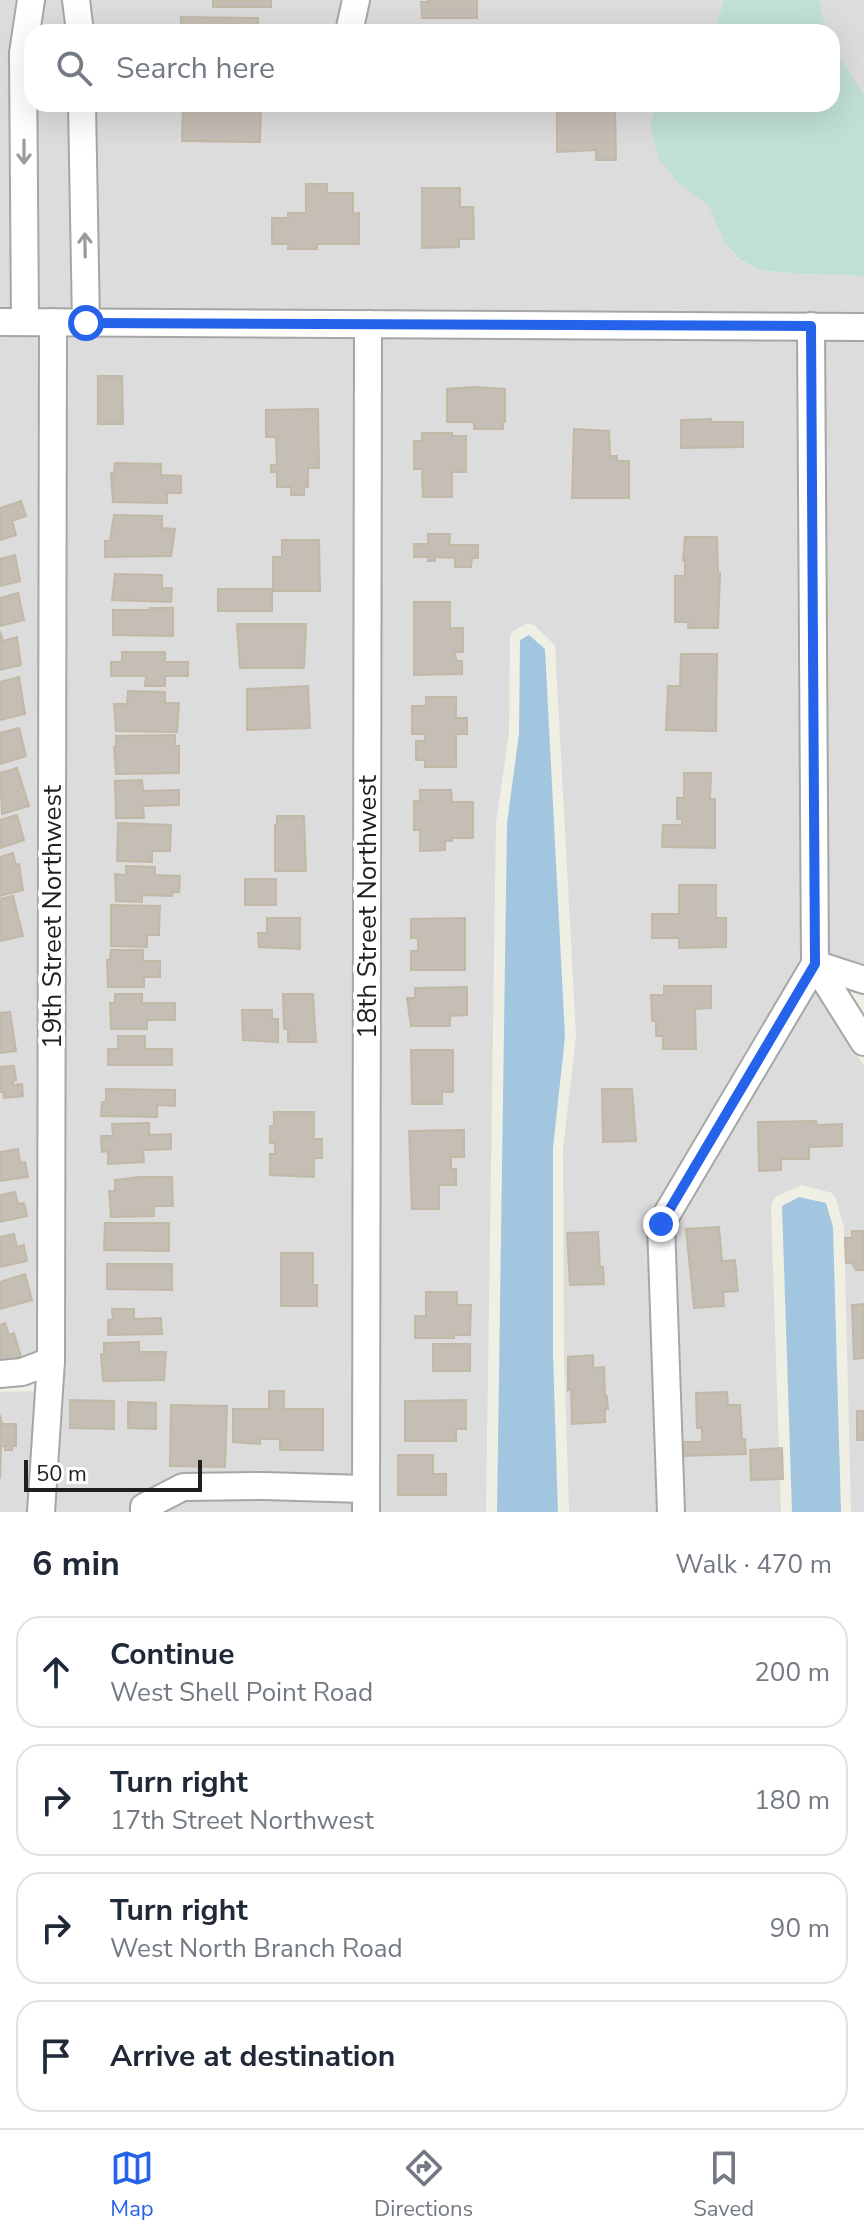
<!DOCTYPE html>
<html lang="en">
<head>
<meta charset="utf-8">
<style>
	:root { --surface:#fff; --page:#f2f2f3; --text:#1f2937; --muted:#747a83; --line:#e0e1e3; --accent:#2563eb }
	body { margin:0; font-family:"Nunito Sans",sans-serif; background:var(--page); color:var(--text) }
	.scale { position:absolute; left:24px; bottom:20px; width:178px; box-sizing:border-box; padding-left:8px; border:4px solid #1f1f1f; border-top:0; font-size:22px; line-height:28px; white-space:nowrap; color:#1f1f1f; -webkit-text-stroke:6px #fff; paint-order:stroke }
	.stop { position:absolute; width:24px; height:24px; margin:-18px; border:6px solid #2563eb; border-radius:50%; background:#fff }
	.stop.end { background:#2563eb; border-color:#fff; box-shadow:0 2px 8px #0008 }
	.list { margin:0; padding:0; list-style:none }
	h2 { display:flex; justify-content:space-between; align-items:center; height:104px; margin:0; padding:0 32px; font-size:34px }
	h2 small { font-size:26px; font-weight:400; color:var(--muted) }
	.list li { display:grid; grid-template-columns:52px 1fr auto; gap:24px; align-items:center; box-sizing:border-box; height:112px; margin:0 16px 16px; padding:0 16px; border:2px solid var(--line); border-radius:24px }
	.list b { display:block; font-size:30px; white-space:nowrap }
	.list p { margin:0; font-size:26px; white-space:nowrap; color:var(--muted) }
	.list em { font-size:26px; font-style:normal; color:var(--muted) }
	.icon { flex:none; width:44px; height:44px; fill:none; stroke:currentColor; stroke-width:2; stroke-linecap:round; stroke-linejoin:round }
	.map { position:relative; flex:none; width:864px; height:1512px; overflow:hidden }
	.search { position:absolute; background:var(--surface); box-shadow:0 8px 32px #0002; left:24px; right:24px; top:24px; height:88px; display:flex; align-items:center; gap:20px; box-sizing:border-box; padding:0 28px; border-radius:24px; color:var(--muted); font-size:30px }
	.sheet { height:616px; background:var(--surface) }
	nav { display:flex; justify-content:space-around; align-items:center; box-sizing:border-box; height:112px; border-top:2px solid var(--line); background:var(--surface); font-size:22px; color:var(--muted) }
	nav a { display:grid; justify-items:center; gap:4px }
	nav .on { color:var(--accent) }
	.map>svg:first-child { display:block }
	.residential { fill:#dddcdc }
	.wetland { fill:#c0dfd7 }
	.water { fill:#a2c6e0 }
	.building { fill:#c5beb4; stroke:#c2b8a6; stroke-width:2 }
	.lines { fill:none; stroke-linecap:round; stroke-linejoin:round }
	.minor-casing { stroke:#a6a6a6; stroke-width:30 }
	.minor { stroke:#fff; stroke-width:26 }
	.oneway { stroke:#9a9a9a }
	.route { stroke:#2563eb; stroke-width:10 }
	.labels { text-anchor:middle; stroke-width:8; stroke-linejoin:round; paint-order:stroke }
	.street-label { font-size:26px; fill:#1f1f1f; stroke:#fff }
</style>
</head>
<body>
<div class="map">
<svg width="864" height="1512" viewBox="0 0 864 1512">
	<rect width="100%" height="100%" fill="#f0efe4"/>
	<g class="residential">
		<path d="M0,0H724L714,32H39L19,2L13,309H0Z"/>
		<path d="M819,0H864V94L832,45V32H827Z"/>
		<path d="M36,104H70L74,309H37Z"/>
		<path d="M95,104H657L650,123L678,183L708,205L724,241L737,259L760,270L799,274L864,276V313L99,309Z"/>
		<path d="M0,336H41L39,1351L19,1358L0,1360Z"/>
		<path d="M65,336L356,338L354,1512H53L63,1371L67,1369L64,1358Z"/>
		<path d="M381,338L799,340L803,957L798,961L801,964L651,1217L659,1512H569L564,1353L563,1149L576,1036L555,645L535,626L528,623L513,631L510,636L509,733L496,823L486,1512H378Z"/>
		<path d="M824,341H864V965L828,954Z"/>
		<path d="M816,989L864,1066V1512H851L844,1228L836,1199L832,1193L802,1185L775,1197L771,1206L781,1512H684L673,1228Z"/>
		<path d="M37,1391L29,1512H0V1392Z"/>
	</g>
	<g class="wetland">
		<path d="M724,0H819L827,32H714Z"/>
		<path d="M832,45L864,94V276L799,274L760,270L738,259L724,241L708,205L678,183L658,157L650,123L657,104H832Z"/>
	</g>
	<g class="water">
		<path d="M529,635L545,649L565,1037L553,1148V1354L558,1512H497L507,823L519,734L520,640Z"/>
		<path d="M799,1197L826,1203L833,1227L841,1512H792L782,1206Z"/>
	</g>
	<g class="building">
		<rect x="213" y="0" width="58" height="7"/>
		<path d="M428,0H477V18H422L421,2H428Z"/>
		<path d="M181,17L258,18V32H181Z"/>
		<path d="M183,104H261L260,142L182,141Z"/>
		<rect x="441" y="104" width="59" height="7"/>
		<path d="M565,104H576V111H615L616,160H596V150L557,152V110H565Z"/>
		<path d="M306,184H327V193H353V214L359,213V244H317V249H288V244H272V218H288V213H306Z"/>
		<path d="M422,188H460V207H473L474,239H459V247L422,248Z"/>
		<path d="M98,376H122L123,424H98Z"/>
		<path d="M472,387L505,389V422H503V429H474V422H447V389Z"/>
		<path d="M318,409L319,468H308V487H304V495H291V487H277V472H271V465H277L276,437H266V410Z"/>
		<path d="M711,419V422H743V447L681,448V420Z"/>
		<path d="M574,429L609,431L610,456H617V461H629V498H572Z"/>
		<path d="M422,433H452V436H466V472H452V497H423L422,469H414V441H422Z"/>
		<path d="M115,463L161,464V475L181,476V493H167V503L113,502L111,473H114Z"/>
		<path d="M21,501L26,516L12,521L16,535L0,540V508Z"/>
		<path d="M114,515L162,516V528L175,529L171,556L105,557V541H110Z"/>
		<path d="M428,534H450L449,545H478V558H472L471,567H455V558L435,557V561H428L429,557H414V544H428Z"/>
		<path d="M685,537H717L718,573H720L718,628H688V622H675V576H685V559L683,560Z"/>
		<path d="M282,540H319L320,591H273V557H282Z"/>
		<path d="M15,555L20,581L0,586V559Z"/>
		<path d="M115,574L162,575V588H172L171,602L112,600Z"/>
		<rect x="218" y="589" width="54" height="22"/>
		<path d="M18,593L24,620L0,626V598Z"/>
		<path d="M414,602H450V628H463V652H454L457,661H462V674L414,675Z"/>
		<path d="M150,608H173V636L113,635V610H150Z"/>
		<path d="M237,624H306L304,668H240Z"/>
		<path d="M0,631L3,641L17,637L21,665L0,670Z"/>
		<path d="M122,652H165V662H188V676H165V686H145L146,676H111V662H122Z"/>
		<path d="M681,654H717L716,731L666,730L668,686H680Z"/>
		<path d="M19,677L25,714L0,720V682Z"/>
		<path d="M308,686L310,728L247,730V689Z"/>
		<path d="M128,691L165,692V703H179L177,732L116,731L114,704H127Z"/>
		<path d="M426,697H456V718H467V734H456V767H425V760H416V741H425V734H412V706H426Z"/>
		<path d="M19,728L26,756L0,764V733Z"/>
		<path d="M175,735V746H179V773L116,774L114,747H116V736Z"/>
		<path d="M17,768L29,806L2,814L0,773Z"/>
		<path d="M684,773H711L710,799H715V848L662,847L663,825H682V819H677V798H684Z"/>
		<path d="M142,780L143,791L179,790V805L143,806L144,818H116L115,781Z"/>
		<path d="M420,790H451L452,802H473V838H452V841H445V850L420,851V830H414V801H420Z"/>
		<path d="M17,815L24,840L0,848V820Z"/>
		<path d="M277,816H304L306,871H275V825H277Z"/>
		<path d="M118,823L171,825L170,851H152V862L117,861Z"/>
		<path d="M13,853L16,865L19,864L23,890L0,896V857Z"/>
		<path d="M126,866L155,867V875L180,876L179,892H173L172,896L142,895V902L116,901L115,874L126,875Z"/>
		<rect x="245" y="879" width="31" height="26"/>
		<path d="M679,885H716V918H726V947L679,948V938H652V914H679Z"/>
		<path d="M13,896L23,936L0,941V899Z"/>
		<path d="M111,905L160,906L159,935H147V947L111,946Z"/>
		<path d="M267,918H300V949L259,947L258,933H267Z"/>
		<path d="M465,918V970H411V951H418V938H411V919Z"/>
		<path d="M111,950H143V961H160V977H144V987H108L107,960H110Z"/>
		<path d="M664,986H711V1008L695,1009L696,1049H663V1036H656V1021H652L651,995H664Z"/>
		<path d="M467,987V1015L450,1016V1026H411L407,998H415V988Z"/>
		<path d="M115,994H142V1003H175V1020H147V1029H111L110,1003H115Z"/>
		<path d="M283,994H313L316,1042H288V1029H284Z"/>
		<path d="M242,1010H272V1019H278V1042L243,1040Z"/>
		<path d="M10,1012L16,1051L0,1053V1013Z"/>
		<path d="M118,1036H145V1049H172V1065H108V1049H118Z"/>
		<path d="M411,1050H453V1092H442V1104H412Z"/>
		<path d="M14,1066L16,1080L13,1081V1085L22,1084L23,1096L4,1098L3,1092H0V1067Z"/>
		<path d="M106,1089L175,1090V1106L157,1105V1117L101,1116L102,1102H106Z"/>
		<path d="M602,1089H632L636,1141L603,1142Z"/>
		<path d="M274,1112H314V1139H322V1158H314V1177L270,1175V1154H275V1143H270V1126H274Z"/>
		<path d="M816,1121L817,1125L842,1124V1146L809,1147V1159H781V1170L759,1171L758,1122Z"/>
		<path d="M149,1123V1135L171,1134V1149L143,1150L144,1162L108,1164V1151L102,1152L101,1136H113L112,1124Z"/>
		<path d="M464,1130V1157H451V1169H456V1185H439V1209H412L409,1131Z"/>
		<path d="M18,1149L20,1163L25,1162L28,1177L0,1181V1152Z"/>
		<path d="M140,1177H172L173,1206H154V1216L111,1217L109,1191H115V1180Z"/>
		<path d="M15,1192L18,1204L24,1203L27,1216L0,1222V1195Z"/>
		<path d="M105,1223H169V1251L104,1250Z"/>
		<path d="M719,1227L722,1261L735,1260L738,1291L723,1292L724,1306L694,1308L686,1229Z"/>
		<path d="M852,1231H864V1270H856L852,1263H846L845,1238H852Z"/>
		<path d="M598,1232L600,1267H603L604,1284L570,1285L567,1233Z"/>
		<path d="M14,1234L17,1247L24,1245L27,1261L0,1267V1237Z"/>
		<path d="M281,1253H313V1285H317V1306H281Z"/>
		<path d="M107,1264H172V1290L107,1289Z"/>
		<path d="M25,1274L32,1300L0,1309V1282Z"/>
		<path d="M426,1292H457V1305H471L470,1335H454V1338H415V1316H426Z"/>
		<path d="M864,1304V1358L854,1359L852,1305Z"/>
		<path d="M112,1309H134V1319L161,1318L162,1334L108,1335V1320L113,1319Z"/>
		<path d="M5,1323L9,1335L14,1333L21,1357L0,1364V1325Z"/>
		<path d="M139,1342V1352H166L164,1380L103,1381L101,1354H104V1343Z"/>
		<rect x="433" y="1344" width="37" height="27"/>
		<path d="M593,1355V1368L604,1367L605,1396H607L608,1409H605V1422L572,1424L571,1389L568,1390V1357Z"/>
		<path d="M269,1391H284V1409H323V1450H280V1439H260V1444L233,1442V1409H269Z"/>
		<path d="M727,1392L728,1405H740L742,1439H745L746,1454L680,1456L679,1442H702V1428H697L696,1393Z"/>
		<path d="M70,1400L114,1401V1429L70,1428Z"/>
		<path d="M466,1400V1429H456V1441H405V1401Z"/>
		<path d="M128,1402L156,1403V1429L128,1428Z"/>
		<path d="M171,1405L227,1406L225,1467L170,1466Z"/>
		<rect x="857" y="1411" width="7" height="29"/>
		<path d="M0,1415L2,1424H16V1446H12V1450H5V1446H1L0,1479Z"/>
		<path d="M782,1448L783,1479L751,1480L750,1450Z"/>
		<path d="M398,1455H433V1474H446V1495H398Z"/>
	</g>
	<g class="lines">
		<defs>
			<g id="minor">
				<path d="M76,0L80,32"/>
				<path d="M349,32L356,0"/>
				<path d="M82,104L86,323"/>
				<path d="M0,322L864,327"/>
				<path d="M25,322L23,53L31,0"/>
				<path d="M811,326L815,964"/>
				<path d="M815,964L864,1042"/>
				<path d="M815,964L864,980"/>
				<path d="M0,1374L22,1372L51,1361"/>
				<path d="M41,1512L51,1361L53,322"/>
				<path d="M144,1512V1507L183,1487L263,1486L365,1489"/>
				<path d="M366,1512L368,324"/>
				<path d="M671,1512L661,1224L815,964"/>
			</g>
		</defs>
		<use href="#minor" class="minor-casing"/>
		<use href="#minor" class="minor"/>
	</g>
	<defs><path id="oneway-shaft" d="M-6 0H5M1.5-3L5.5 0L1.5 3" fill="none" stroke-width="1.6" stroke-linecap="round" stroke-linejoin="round" transform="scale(2)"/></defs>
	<g class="oneway">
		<use href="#oneway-shaft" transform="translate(24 152) rotate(90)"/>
		<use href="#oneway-shaft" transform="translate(85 245) rotate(-91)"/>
	</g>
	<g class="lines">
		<path class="route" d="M86,323L811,326L815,964L661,1224"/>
	</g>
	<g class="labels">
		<g class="street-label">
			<text transform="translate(367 907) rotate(-90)" y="9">18th Street Northwest</text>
			<text transform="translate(52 917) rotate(-90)" y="9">19th Street Northwest</text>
		</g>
	</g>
</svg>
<div class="scale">50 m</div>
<div class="stop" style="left:86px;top:323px"></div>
<div class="stop end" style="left:661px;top:1224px"></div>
<div class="search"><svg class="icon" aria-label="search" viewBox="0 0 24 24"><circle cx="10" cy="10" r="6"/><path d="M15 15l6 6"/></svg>Search here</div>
</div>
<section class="sheet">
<h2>6 min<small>Walk · 470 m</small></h2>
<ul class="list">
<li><svg class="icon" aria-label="ahead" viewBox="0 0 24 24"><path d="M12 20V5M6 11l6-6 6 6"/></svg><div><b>Continue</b><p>West Shell Point Road</p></div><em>200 m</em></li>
<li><svg class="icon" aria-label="right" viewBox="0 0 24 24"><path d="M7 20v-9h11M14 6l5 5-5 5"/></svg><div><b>Turn right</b><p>17th Street Northwest</p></div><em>180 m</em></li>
<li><svg class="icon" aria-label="right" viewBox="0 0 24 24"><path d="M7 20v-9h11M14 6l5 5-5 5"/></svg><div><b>Turn right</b><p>West North Branch Road</p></div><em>90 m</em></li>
<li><svg class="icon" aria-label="arrive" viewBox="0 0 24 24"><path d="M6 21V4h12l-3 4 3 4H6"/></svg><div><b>Arrive at destination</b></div></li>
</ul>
</section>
<nav>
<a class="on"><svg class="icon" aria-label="map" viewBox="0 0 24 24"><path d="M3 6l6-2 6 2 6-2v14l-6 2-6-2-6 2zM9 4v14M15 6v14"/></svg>Map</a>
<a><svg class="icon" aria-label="directions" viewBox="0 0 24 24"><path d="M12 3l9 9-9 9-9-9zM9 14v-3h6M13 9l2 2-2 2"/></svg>Directions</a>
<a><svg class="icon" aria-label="saved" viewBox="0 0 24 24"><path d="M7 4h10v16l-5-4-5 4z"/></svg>Saved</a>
</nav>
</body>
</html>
